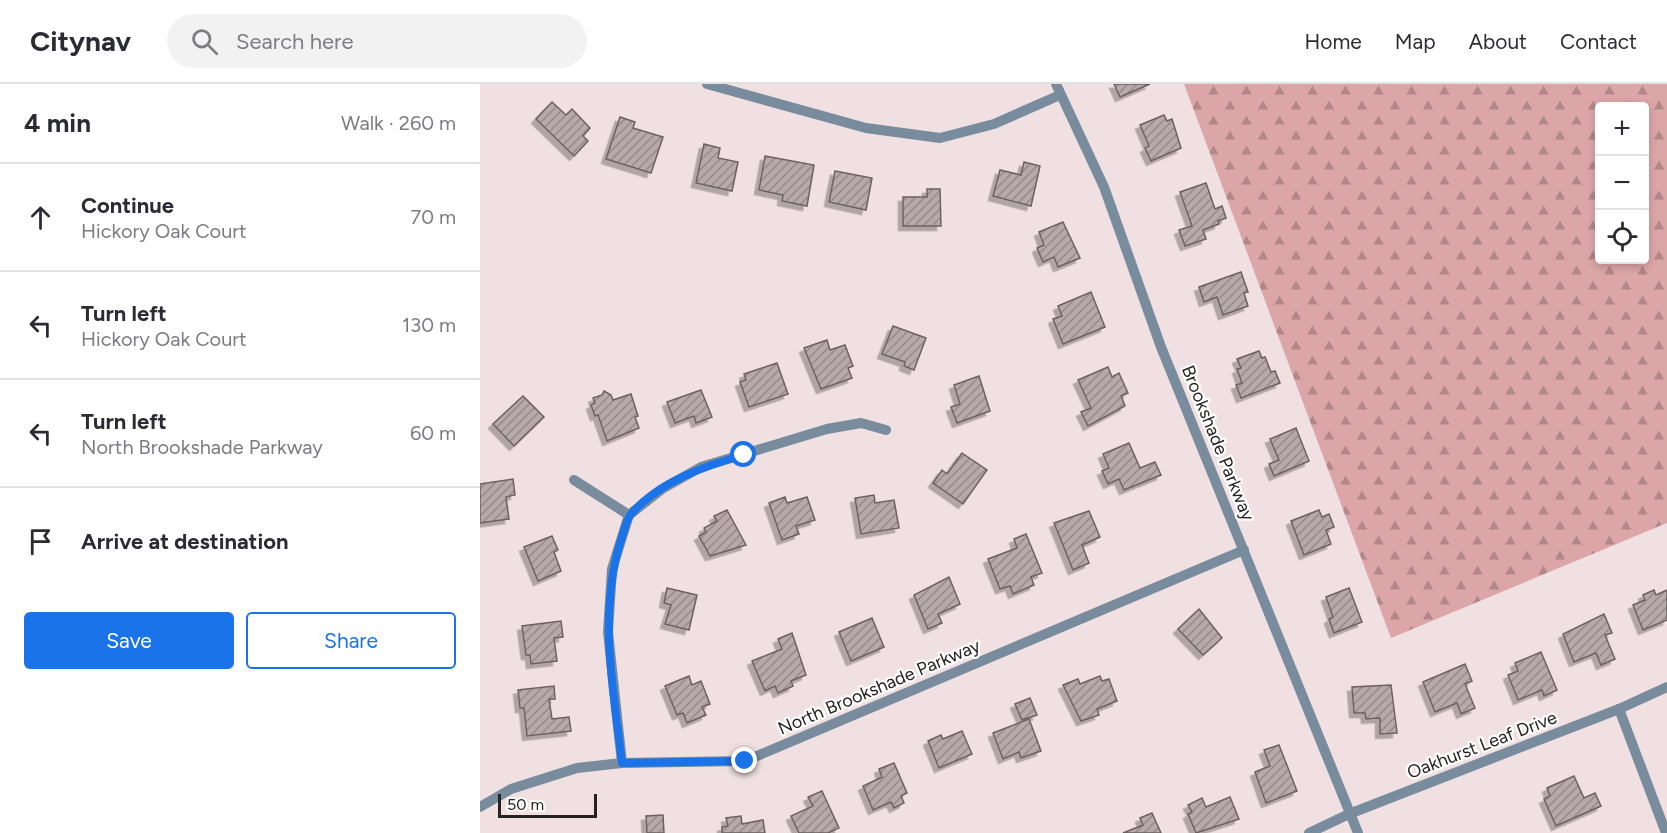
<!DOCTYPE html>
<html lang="en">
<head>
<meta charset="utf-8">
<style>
	:root { --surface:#fff; --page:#f2f2f3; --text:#2b2b33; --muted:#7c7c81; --line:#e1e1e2; --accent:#1a73e8 }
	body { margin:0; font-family:Figtree,sans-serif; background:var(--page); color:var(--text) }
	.controls { position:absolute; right:18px; top:18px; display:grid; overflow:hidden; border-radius:6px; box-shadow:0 3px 9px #0003 }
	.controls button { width:54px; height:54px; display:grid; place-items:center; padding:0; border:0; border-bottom:2px solid var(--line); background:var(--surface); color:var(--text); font:30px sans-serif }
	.scale { position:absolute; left:18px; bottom:15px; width:99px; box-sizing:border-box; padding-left:6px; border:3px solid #272222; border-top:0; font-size:16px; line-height:21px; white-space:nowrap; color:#272222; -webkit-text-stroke:4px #fff; paint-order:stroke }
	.stop { position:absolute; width:18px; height:18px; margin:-14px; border:4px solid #1a73e8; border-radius:50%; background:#fff }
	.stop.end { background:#1a73e8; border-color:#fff; box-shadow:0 2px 6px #0008 }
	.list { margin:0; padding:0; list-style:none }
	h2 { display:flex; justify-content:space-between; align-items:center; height:78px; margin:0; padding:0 24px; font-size:26px }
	h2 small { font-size:20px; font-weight:400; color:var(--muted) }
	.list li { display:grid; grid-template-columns:39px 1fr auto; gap:18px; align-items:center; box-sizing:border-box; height:108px; padding:0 24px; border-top:2px solid var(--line) }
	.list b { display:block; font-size:22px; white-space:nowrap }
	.list p { margin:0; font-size:20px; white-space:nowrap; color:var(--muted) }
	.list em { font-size:20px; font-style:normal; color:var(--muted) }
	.actions { display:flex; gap:12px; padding:18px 24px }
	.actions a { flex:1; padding:14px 0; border:2px solid var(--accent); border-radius:6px; text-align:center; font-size:21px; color:var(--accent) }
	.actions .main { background:var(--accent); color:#fff }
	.icon { flex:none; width:33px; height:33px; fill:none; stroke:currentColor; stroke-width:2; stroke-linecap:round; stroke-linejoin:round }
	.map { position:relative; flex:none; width:1187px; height:749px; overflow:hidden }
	header { display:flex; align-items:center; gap:36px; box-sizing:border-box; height:84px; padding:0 30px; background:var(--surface); border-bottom:2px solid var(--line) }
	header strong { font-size:28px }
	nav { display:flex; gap:33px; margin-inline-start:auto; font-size:21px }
	.search { width:420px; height:54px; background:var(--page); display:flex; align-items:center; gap:15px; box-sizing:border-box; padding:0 21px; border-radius:33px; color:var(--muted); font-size:22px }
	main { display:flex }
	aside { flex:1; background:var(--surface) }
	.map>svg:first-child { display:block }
	.forest { fill:url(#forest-firs); fill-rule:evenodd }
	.building { fill:url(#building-hatch); stroke:#6e6061; stroke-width:1.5; filter:url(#shadow) }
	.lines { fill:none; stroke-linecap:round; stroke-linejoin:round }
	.street { stroke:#798c9d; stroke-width:10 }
	.route { stroke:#1a73e8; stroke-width:8 }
	.labels { text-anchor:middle; stroke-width:4.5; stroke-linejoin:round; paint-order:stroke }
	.street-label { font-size:18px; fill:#272222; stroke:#fff }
</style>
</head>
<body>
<header>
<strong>Citynav</strong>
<div class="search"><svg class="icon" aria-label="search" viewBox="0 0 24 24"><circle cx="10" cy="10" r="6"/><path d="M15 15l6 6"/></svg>Search here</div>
<nav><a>Home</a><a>Map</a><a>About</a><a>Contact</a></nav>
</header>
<main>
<aside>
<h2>4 min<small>Walk · 260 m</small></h2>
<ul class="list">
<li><svg class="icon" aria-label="ahead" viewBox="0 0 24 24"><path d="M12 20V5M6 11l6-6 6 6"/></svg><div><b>Continue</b><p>Hickory Oak Court</p></div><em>70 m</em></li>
<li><svg class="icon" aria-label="left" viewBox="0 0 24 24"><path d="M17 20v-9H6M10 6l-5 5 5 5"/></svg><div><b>Turn left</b><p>Hickory Oak Court</p></div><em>130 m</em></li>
<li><svg class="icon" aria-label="left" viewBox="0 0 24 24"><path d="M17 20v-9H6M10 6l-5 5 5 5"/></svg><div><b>Turn left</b><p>North Brookshade Parkway</p></div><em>60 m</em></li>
<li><svg class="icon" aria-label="arrive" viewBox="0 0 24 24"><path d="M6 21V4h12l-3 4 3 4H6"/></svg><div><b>Arrive at destination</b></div></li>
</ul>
<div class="actions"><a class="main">Save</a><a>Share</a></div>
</aside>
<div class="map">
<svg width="1187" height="749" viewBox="0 0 1187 749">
	<defs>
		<pattern id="forest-firs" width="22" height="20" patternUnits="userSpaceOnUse" patternTransform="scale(1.5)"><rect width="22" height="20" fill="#dca6a9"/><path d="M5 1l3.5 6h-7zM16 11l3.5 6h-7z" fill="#b28789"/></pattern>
		<pattern id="building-hatch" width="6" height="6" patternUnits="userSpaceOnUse" patternTransform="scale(1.5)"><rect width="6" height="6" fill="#b7a9a9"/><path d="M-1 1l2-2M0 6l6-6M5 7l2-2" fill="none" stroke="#958989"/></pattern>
		<filter id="shadow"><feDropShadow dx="-4.5" dy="4.5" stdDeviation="0" flood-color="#0004"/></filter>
	</defs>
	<rect width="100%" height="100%" fill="#f0e0e1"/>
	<path class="forest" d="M704,0H1187V439L911,554ZM1120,22H1164V176H1120Z"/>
	<g class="building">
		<path d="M634,0H670L640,13Z"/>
		<path d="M72,18L86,31L92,25L110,44L103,52L108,57L94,72L56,35Z"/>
		<path d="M684,31L687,37L692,35L701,64L671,77L665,64L669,62L660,41Z"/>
		<path d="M140,33L155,38L153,44L183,53L171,89L126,75Z"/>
		<path d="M224,60L240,64L238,74L258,78L252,107L216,99Z"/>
		<path d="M285,72L334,81L327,122L302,117L303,111L279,106Z"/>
		<path d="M544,78L560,82L551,122L513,112L520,86L541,91Z"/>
		<path d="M355,87L392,94L386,126L349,118Z"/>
		<path d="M726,99L735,125L742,122L746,134L738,137L739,140L723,146L726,155L705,162L699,146L712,142L700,108Z"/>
		<path d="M447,105H460L461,142H423V113H447Z"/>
		<path d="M583,138L600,174L578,183L574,173L563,178L557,164L564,161L559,148Z"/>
		<path d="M761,188L768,208L764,209L768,222L743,231L737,213L724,218L719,203Z"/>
		<path d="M611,208L625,243L583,260L573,235L582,232L578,222Z"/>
		<path d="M413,242L446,254L434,286L424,282L425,278L402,270Z"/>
		<path d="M347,256L350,266L365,261L373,282L368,284L372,294L341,305L324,264Z"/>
		<path d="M779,267L782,274L785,273L791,288L795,287L800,299L761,314L756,301L762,299L757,285L761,284L757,275Z"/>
		<path d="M297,279L308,310L269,323L260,298L266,296L264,290Z"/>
		<path d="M628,283L632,293L639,289L648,309L641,312L645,322L608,342L601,328L611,324L598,296Z"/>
		<path d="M499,292L510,327L477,339L471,323L480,320L474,301Z"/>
		<path d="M221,306L232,333L216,339L214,332L195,339L187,318Z"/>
		<path d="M124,307L131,311L133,316L151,310L158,332L155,333L159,344L127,357L118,331L115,332L111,321L115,319L113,314L122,311Z"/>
		<path d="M43,312L64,333L34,362L13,340Z"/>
		<path d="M816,344L829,377L794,392L789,380L799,376L790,355Z"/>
		<path d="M649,359L660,384L675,378L681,391L644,406L639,395L628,400L622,387L629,384L623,370Z"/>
		<path d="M482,369L507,386L483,420L453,399L462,386L467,390Z"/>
		<path d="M33,395L35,411L26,413L29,435L0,439V400Z"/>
		<path d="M394,411L395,419L414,416L419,444L381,450L375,414Z"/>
		<path d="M305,413L307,419L327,413L335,436L316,442L319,450L302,456L289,419Z"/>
		<path d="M247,426L266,461L230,472L219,452L226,448L224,444L237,437L234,432Z"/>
		<path d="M839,426L842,433L849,430L854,443L846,446L851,460L824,471L811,437Z"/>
		<path d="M609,427L620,453L602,461L609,479L593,486L574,439Z"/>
		<path d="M546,450L562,489L551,493L554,501L533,510L530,502L520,505L508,475L537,464L534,455Z"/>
		<path d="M72,452L78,466L74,468L81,487L58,497L44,463Z"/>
		<path d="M469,493L480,520L458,530L462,539L448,545L434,511Z"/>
		<path d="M187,504L217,511L209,546L185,540L191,521L184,519Z"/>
		<path d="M869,504L882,538L854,549L849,535L853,533L846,513Z"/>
		<path d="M1174,506L1176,511L1187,506V536L1163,546L1153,521L1165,516L1163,511Z"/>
		<path d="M719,525L742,554L723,571L698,545Z"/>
		<path d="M1124,530L1132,549L1125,551L1135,575L1121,581L1116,569L1094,578L1083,550Z"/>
		<path d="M392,534L404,563L371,577L359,548Z"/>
		<path d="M81,537L83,553L74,554L77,577L51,580L50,571H46L42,542Z"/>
		<path d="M312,549L326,591L311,597L313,602L298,609L295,602L285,607L272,577L302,565L298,555Z"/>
		<path d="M1061,568L1077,606L1064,612L1062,606L1038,616L1028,591L1038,587L1035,579Z"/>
		<path d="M985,580L992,597L985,600L995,624L981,630L977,619L955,628L943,598Z"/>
		<path d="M209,592L212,601L221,597L230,620L222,623L226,631L207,639L203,629L197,631L185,602Z"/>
		<path d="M620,592L622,597L629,595L637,617L617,625L619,631L601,637L583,601L598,595L600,600Z"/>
		<path d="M911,601L917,649L900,650V634L886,635L885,629H874L872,603Z"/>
		<path d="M74,602L75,615H69L72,635L89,633L91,647L47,652L44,624H40L38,606Z"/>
		<path d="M550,614L557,631L542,636L535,620Z"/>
		<path d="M549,635L561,667L541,674L539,668L523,675L513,649Z"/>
		<path d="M482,647L492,670L459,684L448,657L461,651L463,655Z"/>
		<path d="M799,661L817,707L786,719L775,688L790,682L784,666Z"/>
		<path d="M414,679L427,709L421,712L424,719L414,724L411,718L393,726L383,702L402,693L399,685Z"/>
		<path d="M1094,692L1104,714L1115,709L1121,722L1076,742L1064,715L1070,712L1067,704Z"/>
		<path d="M342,707L359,744L348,749H319L311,732L333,722L328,713Z"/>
		<path d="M750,713L759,735L716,749L708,730L712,728L708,721L722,714L726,723Z"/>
		<path d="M672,729L681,749H643L663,741L660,734Z"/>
		<path d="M183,731L184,749H167L166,732Z"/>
		<path d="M261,732L262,740L283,736L285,749H242V743L248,742L246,734Z"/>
	</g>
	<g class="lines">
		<g class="street">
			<path d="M227,0L386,44L460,54L514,40L580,11"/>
			<path d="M576,0L624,103L681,263L878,749"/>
			<path d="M94,396L149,431"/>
			<path d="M1139,625L1186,749"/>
			<path d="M142,679L128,548L132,485L149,431L182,405L221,383L347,345L381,339L406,346"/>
			<path d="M0,723L31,705L97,684L142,679L265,677L764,466"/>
			<path d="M829,749L869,730L1139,625L1187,603"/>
		</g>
	</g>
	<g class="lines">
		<path class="route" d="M264,371C224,382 179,398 151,430C146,436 144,448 141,456C118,529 133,604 142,679L265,677"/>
	</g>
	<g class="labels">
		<g class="street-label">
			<text transform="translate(738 359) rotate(68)" y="6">Brookshade Parkway</text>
			<text transform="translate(399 603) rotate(-23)" y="6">North Brookshade Parkway</text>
			<text transform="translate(1002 661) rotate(-21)" y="6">Oakhurst Leaf Drive</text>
		</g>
	</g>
</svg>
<div class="controls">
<button>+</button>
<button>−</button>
<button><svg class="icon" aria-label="locate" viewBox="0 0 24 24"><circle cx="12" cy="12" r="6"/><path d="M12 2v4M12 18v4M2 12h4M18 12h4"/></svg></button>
</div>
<div class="scale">50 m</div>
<div class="stop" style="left:264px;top:371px"></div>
<div class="stop end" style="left:265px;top:677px"></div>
</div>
</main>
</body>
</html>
